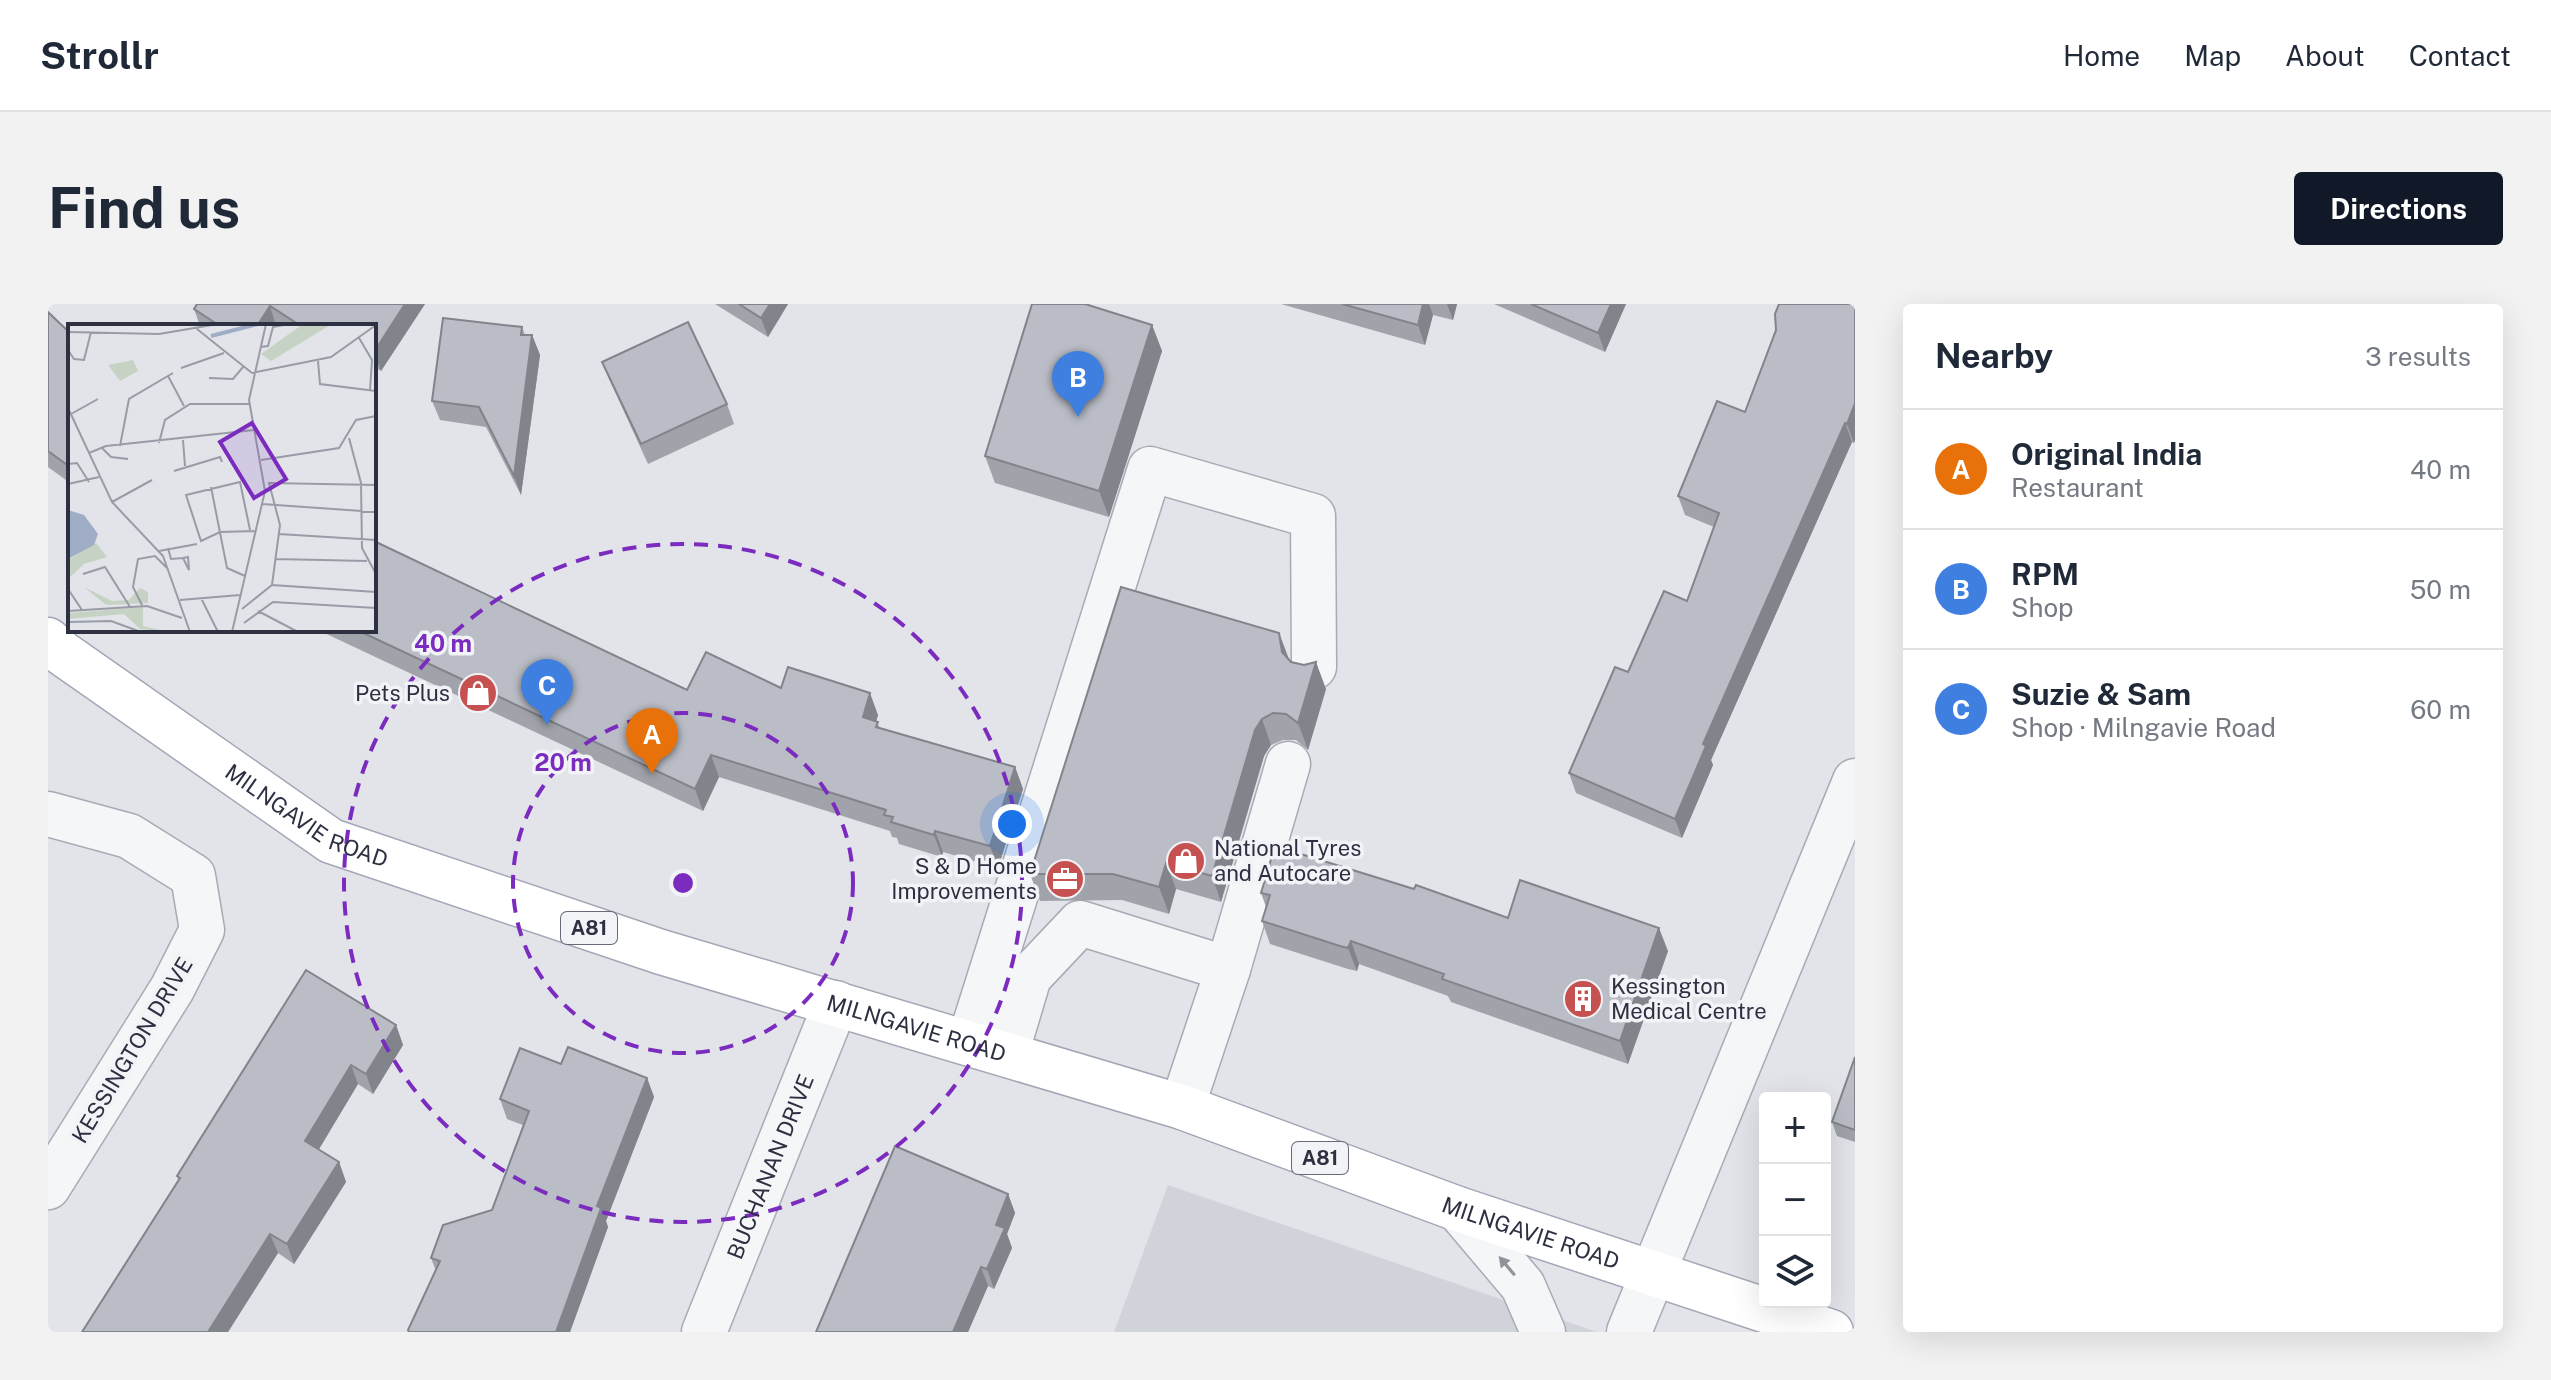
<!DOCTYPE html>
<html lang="en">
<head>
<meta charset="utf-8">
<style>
	:root { --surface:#fff; --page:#f2f2f3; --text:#1f2937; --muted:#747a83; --line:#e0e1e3; --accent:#111827 }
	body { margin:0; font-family:"Public Sans",sans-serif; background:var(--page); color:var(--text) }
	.controls { position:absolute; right:24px; bottom:24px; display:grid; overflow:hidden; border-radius:8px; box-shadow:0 8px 32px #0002 }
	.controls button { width:72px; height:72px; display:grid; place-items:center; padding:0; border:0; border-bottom:2px solid var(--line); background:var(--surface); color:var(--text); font:40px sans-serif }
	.you { position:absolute; left:964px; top:520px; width:28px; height:28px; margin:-20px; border:6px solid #fff; border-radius:50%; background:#1a73e8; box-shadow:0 0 0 12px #1a73e833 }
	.badge { display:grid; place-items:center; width:52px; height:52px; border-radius:50%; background:var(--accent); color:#fff; font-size:26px; font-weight:700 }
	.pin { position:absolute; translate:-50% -66px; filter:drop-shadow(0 2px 4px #0008) }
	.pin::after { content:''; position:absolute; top:42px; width:28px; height:24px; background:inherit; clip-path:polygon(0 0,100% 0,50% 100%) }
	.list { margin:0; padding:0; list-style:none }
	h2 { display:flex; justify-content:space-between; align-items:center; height:104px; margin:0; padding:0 32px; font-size:34px }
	h2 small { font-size:26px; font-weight:400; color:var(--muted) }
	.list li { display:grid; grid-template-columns:52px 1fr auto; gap:24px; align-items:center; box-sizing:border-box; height:120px; padding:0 32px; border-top:2px solid var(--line) }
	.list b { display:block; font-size:30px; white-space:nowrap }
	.list p { margin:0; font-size:26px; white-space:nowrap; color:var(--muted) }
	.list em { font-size:26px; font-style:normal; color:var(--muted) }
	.icon { flex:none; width:44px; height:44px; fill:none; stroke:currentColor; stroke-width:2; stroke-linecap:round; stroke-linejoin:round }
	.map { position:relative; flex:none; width:1807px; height:1028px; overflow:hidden; border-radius:8px }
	header { display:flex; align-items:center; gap:48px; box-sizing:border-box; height:112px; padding:0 40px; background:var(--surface); border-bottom:2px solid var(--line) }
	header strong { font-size:38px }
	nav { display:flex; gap:44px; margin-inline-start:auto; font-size:28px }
	.intro { display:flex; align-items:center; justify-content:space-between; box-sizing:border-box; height:192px; padding:0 48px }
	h1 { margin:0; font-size:56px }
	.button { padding:20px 36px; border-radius:8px; background:var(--accent); color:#fff; font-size:28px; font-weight:700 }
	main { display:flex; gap:48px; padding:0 48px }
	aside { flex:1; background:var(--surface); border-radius:8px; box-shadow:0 8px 32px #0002 }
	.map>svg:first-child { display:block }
	.built { fill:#d1d3db }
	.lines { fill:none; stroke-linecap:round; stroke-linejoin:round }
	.minor-casing { stroke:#a8aab4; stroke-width:47 }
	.major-casing { stroke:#a3a7b5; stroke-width:47 }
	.minor { stroke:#f5f6f8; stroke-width:44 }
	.major { stroke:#fff; stroke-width:44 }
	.wall { fill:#a0a3aa }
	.shaded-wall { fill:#82848b }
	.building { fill:#babdc6; stroke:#82848b; stroke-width:2 }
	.oneway { fill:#90939c }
	.ring { fill:none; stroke:#7b2cbf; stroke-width:4; stroke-dasharray:14 10 }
	.labels { text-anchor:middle; stroke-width:7; stroke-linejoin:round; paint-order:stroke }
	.shield { fill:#f2f3f7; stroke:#676a78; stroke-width:2 }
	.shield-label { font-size:20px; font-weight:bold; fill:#2c3041 }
	.poi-label { font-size:22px; fill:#2c3041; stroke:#f2f3f7; text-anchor:end }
	.street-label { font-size:22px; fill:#2c3041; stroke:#f2f3f7 }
	.inset-river { fill:none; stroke:#a0adc7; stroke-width:4 }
	.inset-road { fill:none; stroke:#999ca6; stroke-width:2 }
	.view { fill:#7b2cbf; fill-opacity:0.15; stroke:#7b2cbf; stroke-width:4 }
	.inset-edge { fill:none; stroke:#2c3041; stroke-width:4 }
	.centre { fill:#7b2cbf; stroke:#f2f3f7; stroke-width:4 }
	.ring-label { font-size:24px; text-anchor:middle; font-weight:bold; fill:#7b2cbf; stroke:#f2f3f7; stroke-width:7; stroke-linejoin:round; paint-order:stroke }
</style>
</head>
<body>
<header>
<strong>Strollr</strong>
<nav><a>Home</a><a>Map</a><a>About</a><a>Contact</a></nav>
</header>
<div class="intro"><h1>Find us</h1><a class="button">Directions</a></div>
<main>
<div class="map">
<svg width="1807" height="1028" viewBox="0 0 1807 1028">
	<rect width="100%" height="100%" fill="#e2e4ea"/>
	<path class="built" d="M1120,881L1549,1028H1066Z"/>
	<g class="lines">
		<defs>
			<g id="minor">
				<path d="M0,510L81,532L145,572L154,626L124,685L0,883"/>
				<path d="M921,739L1102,165L1265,212L1266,363"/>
				<path d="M958,750L981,673L1032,619L1180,665"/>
				<path d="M1134,803L1180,665L1240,460"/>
				<path d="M1410,905L1475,982L1495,1028"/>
				<path id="s1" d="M656,1028L788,699"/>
				<path d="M1581,1028L1807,477"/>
			</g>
			<g id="major">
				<path id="s2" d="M0,336L14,349L283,537L613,648L1134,803L1410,905L1783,1028"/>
			</g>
		</defs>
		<use href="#minor" class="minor-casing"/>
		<use href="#major" class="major-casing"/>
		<use href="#minor" class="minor"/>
		<use href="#major" class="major"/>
	</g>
	<g class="wall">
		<path d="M149,0H377L333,67L330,65L326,71V22H152L146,5Z"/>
		<path d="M667,0H740L720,33Z"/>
		<path d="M1233,0H1409L1405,16L1385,11L1377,41Z"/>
		<path d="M1446,0H1578L1557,48Z"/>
		<path d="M1807,0V136L1806,139L1804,138L1663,456L1665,461L1634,534L1528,489L1521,469L1580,368L1639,297L1666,223L1637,211L1630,192L1697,108Z"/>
		<path d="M0,8L22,29V179L0,163Z"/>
		<path d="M1104,21L1114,47L1061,213L947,179L937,152Z"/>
		<path d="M474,23L477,31H484L492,51L473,191L438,123L392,116L384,97Z"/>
		<path d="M554,58L679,100L686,120L600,160L562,77Z"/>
		<path d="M270,326H326L639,386L733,384L830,411L828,417L832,424L967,463L975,485L950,564L895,548L894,553L851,540L849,534L844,533L842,527L671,473L655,507Z"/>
		<path d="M1231,329L1241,355L1278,385L1260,446L1248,436H1235L1223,441L1216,452L1173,598L1128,585L1121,610L1074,596L992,597L982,570Z"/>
		<path d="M1213,589L1460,614L1620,647L1580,760L1403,698L1400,692L1311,660L1309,667L1300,665L1222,640L1214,617L1218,603Z"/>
		<path d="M348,721L355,741L325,790L310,780L270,846L291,858L298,878L246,960L230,949L180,1028H34L130,876L129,872Z"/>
		<path d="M1807,753V838L1789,832L1784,818Z"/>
		<path d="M513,760L599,774L606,793L558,917L560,923L522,1028H361L360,1026L388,967L383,954L444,906L475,821L459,815L452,795Z"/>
		<path d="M960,890L967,909L959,930L964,944L946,985L940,982L920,1028H768Z"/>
	</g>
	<g class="shaded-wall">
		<path d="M357,0H377L333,67L326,48Z"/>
		<path d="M722,0H740L720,33L713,14Z"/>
		<path d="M1375,0H1381L1385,11L1377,41L1370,21Z"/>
		<path d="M1399,0H1409L1405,16Z"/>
		<path d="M1563,0H1578L1557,48L1550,29Z"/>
		<path d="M222,2L228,22H209Z"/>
		<path d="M1104,21L1114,47L1061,213L1051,187Z"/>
		<path d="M484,31L492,51L473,191L466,172Z"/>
		<path d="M326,53L330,65L326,71Z"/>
		<path d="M1807,99V136L1806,139L1799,120Z"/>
		<path d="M1797,119L1804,138L1663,456L1665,461L1634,534L1627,515L1655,440Z"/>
		<path d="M1231,329L1241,356L1234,348Z"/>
		<path d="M1268,358L1278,385L1260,446L1250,419Z"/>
		<path d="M822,389L830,411L823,435L815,413Z"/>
		<path d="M1214,415L1223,441L1216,452L1173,598L1164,572L1207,426Z"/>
		<path d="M663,451L671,473L655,507L647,485Z"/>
		<path d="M967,463L975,485L950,564L942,542Z"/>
		<path d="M887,527L895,548L894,553L886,531Z"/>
		<path d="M1118,559L1128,585L1121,610L1111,583Z"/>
		<path d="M1611,624L1620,647L1580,760L1572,737Z"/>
		<path d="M1303,637L1311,660L1309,667L1300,644Z"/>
		<path d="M348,721L355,741L325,790L318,770Z"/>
		<path d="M303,761L310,780L264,857L257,837Z"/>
		<path d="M599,774L606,793L558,917L560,923L522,1028H508L549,902Z"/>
		<path d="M291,858L298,878L246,960L239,940Z"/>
		<path d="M960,890L967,909L959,930L964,944L946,985L939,965L948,921Z"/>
		<path d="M222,930L230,949L180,1028H160Z"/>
		<path d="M933,963L940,982L920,1028H905Z"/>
	</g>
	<g class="building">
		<path d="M149,0H357L326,48V22H253L222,2L209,22H172L146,5Z"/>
		<path d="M691,0H722L713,14Z"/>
		<path d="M984,0H1037L1104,21L1051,187L937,152Z"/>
		<path d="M1294,0H1375L1370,21Z"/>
		<path d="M1483,0H1563L1550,29Z"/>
		<path d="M1731,0H1807V99L1799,120L1797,119L1655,440L1658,442L1627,515L1521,469L1567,363L1580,368L1616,287L1639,297L1671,209L1630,192L1669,97L1697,108L1728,26L1727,10Z"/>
		<path d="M0,8L22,29V163L0,147Z"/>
		<path d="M395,14L474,23L473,31H484L466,172L431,103L384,97Z"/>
		<path d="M640,18L679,100L593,140L554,58Z"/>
		<path d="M326,237L639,386L658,348L733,384L740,363L822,389L815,413L830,418L828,423L967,463L942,542L887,527L886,531L843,518L845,513L836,511L838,506L663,451L647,485L309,326H326Z"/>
		<path d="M1073,283L1231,329L1234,348L1243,358L1256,361L1268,358L1250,419L1238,410L1225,409L1214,415L1207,426L1164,572L1118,559L1111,583L1065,570H982Z"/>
		<path d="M1227,542L1366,585L1368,581L1460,614L1472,576L1611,624L1572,737L1394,675L1396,670L1303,637L1300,644L1292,642L1214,617L1222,591L1213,589Z"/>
		<path d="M258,666L348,721L318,770L303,761L257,837L291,858L239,940L222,930L160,1028H34L132,874L129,872Z"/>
		<path d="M520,743L599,774L549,902L553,904L508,1028H361L360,1026L392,957L383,954L395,921L444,906L481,807L452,795L472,744L513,760Z"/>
		<path d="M1807,753V826L1784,818Z"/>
		<path d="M847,842L960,890L948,921L957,924L939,965L933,963L905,1028H768Z"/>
	</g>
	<defs><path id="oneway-solid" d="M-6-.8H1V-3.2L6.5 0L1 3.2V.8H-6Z" transform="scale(2)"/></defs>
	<use class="oneway" href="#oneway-solid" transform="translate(1459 962) rotate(-130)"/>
	<g class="ring">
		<circle cx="635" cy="579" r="170"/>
		<circle cx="635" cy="579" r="339"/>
	</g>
	<defs>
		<symbol id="shop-disc" viewBox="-11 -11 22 22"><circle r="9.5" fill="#c55151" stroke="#f2f3f7"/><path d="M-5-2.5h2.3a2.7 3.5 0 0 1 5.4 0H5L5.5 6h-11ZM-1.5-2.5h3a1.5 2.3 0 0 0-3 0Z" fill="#fff"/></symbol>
		<symbol id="office-disc" viewBox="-11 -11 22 22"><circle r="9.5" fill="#c55151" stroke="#f2f3f7"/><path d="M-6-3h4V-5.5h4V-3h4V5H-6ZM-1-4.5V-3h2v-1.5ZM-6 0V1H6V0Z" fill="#fff"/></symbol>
		<symbol id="building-disc" viewBox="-11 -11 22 22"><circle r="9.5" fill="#c55151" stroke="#f2f3f7"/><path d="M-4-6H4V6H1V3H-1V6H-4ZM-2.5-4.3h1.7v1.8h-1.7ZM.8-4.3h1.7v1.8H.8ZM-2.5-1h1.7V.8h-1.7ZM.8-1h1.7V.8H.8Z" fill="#fff"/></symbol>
	</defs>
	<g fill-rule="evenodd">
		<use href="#shop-disc" x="408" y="367" width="44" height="44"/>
		<use href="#shop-disc" x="1116" y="535" width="44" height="44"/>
		<use href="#office-disc" x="995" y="553" width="44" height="44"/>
		<use href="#building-disc" x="1513" y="673" width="44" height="44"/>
	</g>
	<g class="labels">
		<g class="shield">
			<rect x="513" y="608" width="56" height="32" rx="6"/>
			<rect x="1244" y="838" width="56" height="32" rx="6"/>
		</g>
		<g class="shield-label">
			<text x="541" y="631">A81</text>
			<text x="1272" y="861">A81</text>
		</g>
		<g class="poi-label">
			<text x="402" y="397">Pets Plus</text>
			<text x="1166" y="552" text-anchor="start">National Tyres<tspan x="1166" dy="25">and Autocare</tspan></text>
			<text x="989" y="570">S &amp; D Home<tspan x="989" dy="25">Improvements</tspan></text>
			<text x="1563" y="690" text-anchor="start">Kessington<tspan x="1563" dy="25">Medical Centre</tspan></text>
		</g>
		<g class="street-label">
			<text dy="8" stroke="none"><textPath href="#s2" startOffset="314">MILNGAVIE ROAD</textPath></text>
			<text dy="8" stroke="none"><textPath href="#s2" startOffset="962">MILNGAVIE ROAD</textPath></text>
			<text transform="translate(84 746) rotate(-59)" y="8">KESSINGTON DRIVE</text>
			<text dy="8" stroke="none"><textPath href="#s1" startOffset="178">BUCHANAN DRIVE</textPath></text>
			<text dy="8" stroke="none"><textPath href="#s2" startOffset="1610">MILNGAVIE ROAD</textPath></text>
		</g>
	</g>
	<g transform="translate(20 20)">
		<rect width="308" height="308" fill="#e2e4ea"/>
		<path d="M235,0H264L203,37L193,30ZM65,36L70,47L52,57L40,41ZM28,219L39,233L16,240L0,255V236ZM16,263L44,277L61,276L72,264L80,268V279L38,281ZM75,283V302L100,308L72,305L56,290L0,295V289Z" fill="#c6d3c4"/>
		<path d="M0,186L16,191L30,210L26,221L0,235Z" fill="#a0adc7"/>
		<path class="inset-river" d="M143,12L190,0"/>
		<path class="inset-road" d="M129,5L184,49M0,8L91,10L150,0M291,14L304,36L302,66M192,23L200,22L205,3L221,0M0,26L6,35L16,36L23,8M250,37L252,60L308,67M113,44L156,29M184,49L263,33L308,1M100,52L116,82M141,54L165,55L175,43M0,84L44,178L95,232L122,308M3,90L30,75M281,114L293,159L294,224L308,250M115,116L117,142M91,119L97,96L122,80H181M52,122L61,75L105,49M34,124L43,133L60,135M21,129L38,122L186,106M193,136L271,124L288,96L308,92M0,140L9,139L21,158M106,147L152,133L154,138M0,160L31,153M143,163L159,244L177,252M44,178L84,156M194,180L308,188M182,206L172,158L118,171L133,217L152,208L187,207M211,210L308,216M100,224L103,235L115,234L121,246L120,233L115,234M91,227L129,220M207,235L299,237M15,250L37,243L62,283M204,261L308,268M0,265L14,286M133,274L150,308M112,276L172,271M74,281L65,263L70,235L87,232L100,245M174,285L204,261L212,201L201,159L308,161M0,287L79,282L114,294M190,287L230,308M0,298L43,297L73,308M176,299L205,278L308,284M164,308L197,167L181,76L198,0"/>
		<path class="view" d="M184,99L218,155L186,174L152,118Z"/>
		<rect width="308" height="308" class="inset-edge"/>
	</g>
	<circle cx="635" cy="579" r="12" class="centre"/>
	<g class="ring-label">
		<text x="395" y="348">40 m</text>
		<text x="515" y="467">20 m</text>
	</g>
</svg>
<div class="controls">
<button>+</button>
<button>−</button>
<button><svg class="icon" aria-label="layers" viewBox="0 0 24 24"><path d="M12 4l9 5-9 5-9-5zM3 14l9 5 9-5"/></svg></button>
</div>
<div class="you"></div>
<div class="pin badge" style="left:604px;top:470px;background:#e8710a">A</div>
<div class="pin badge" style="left:1030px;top:113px;background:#3f7fe0">B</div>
<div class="pin badge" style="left:499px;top:421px;background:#3f7fe0">C</div>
</div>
<aside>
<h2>Nearby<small>3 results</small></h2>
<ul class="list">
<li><span class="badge" style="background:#e8710a">A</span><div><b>Original India</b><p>Restaurant</p></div><em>40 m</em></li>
<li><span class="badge" style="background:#3f7fe0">B</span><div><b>RPM</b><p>Shop</p></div><em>50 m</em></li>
<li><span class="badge" style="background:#3f7fe0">C</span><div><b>Suzie &amp; Sam</b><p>Shop · Milngavie Road</p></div><em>60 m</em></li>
</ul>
</aside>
</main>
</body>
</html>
